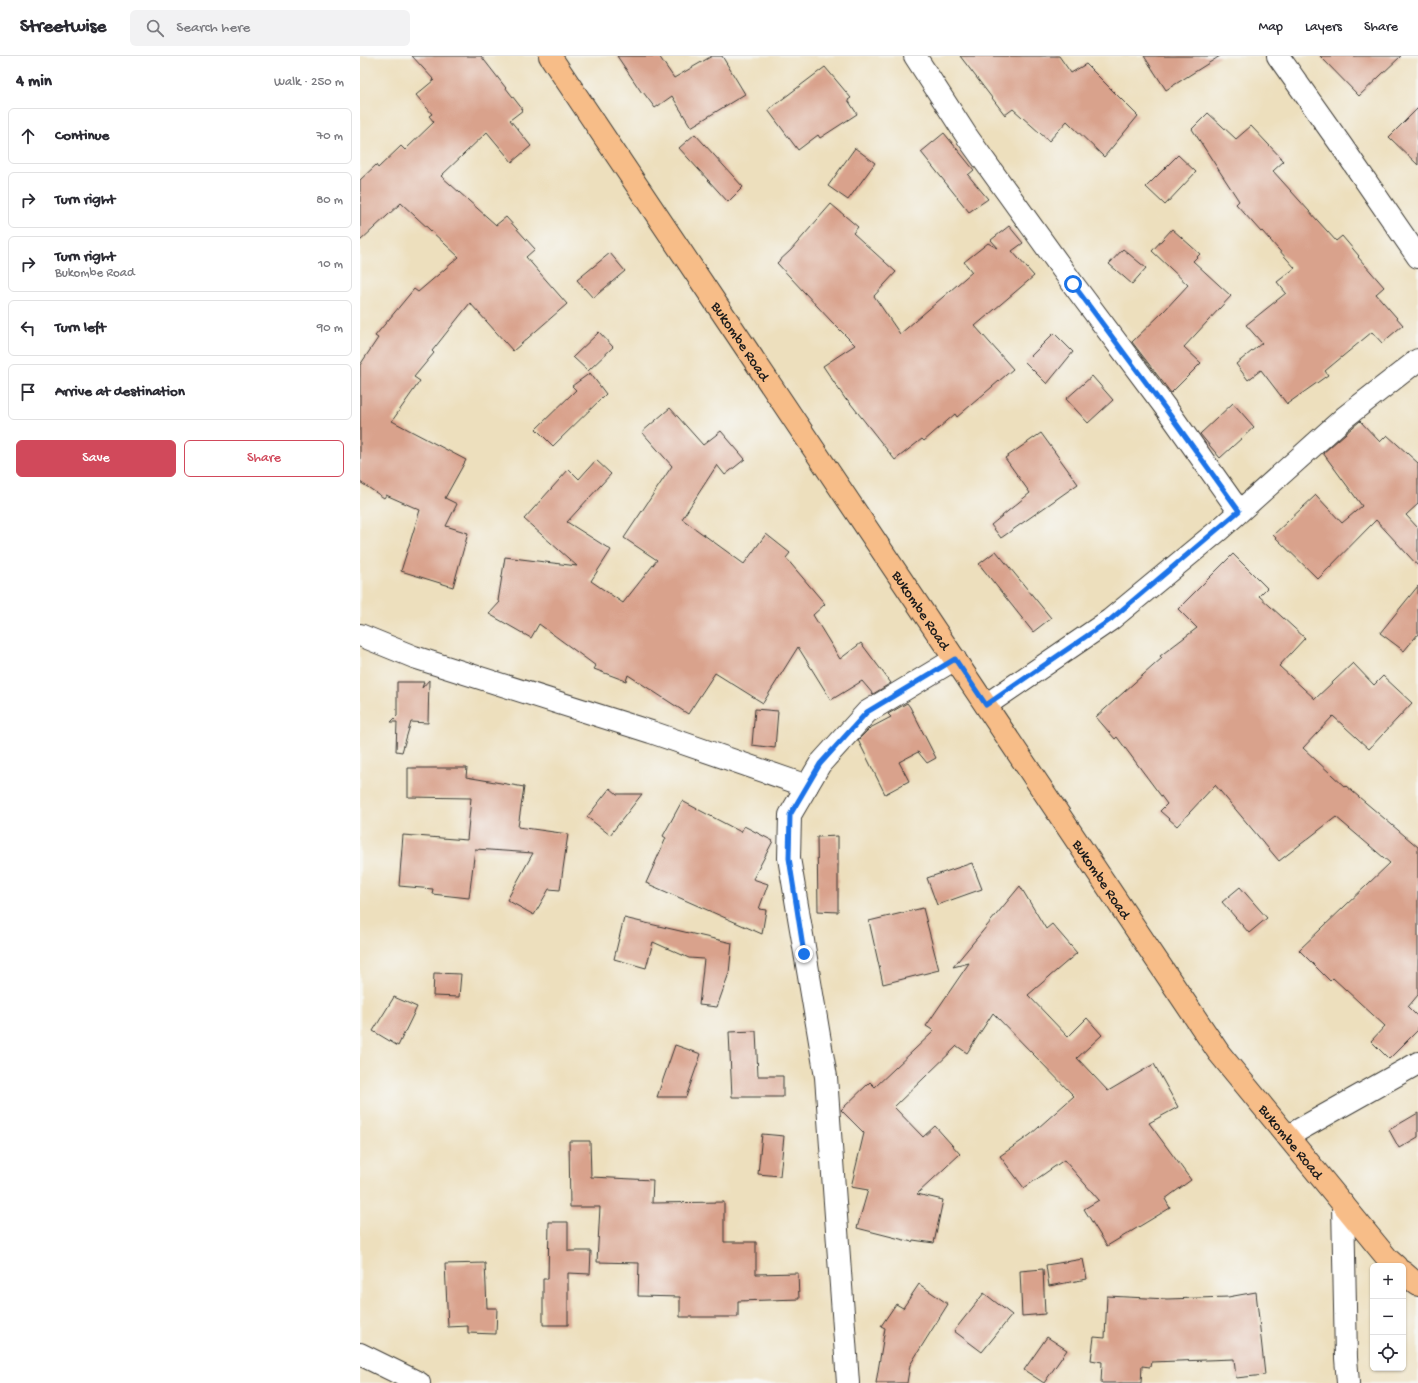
<!DOCTYPE html>
<html lang="en">
<head>
<meta charset="utf-8">
<style>
	:root { --surface:#fff; --page:#f2f2f3; --text:#2b2b33; --muted:#7c7c81; --line:#e1e1e2; --accent:#d1495b }
	body { margin:0; font-family:"Gochi Hand",sans-serif; background:var(--page); color:var(--text) }
	.controls { position:absolute; right:12px; bottom:12px; display:grid; overflow:hidden; border-radius:6px; box-shadow:0 1px 3px #0004 }
	.controls button { width:36px; height:36px; display:grid; place-items:center; padding:0; border:0; border-bottom:1px solid var(--line); background:var(--surface); color:var(--text); font:20px sans-serif }
	.stop { position:absolute; width:12px; height:12px; margin:-9px; border:3px solid #1a73e8; border-radius:50%; background:#fff }
	.stop.end { background:#1a73e8; border-color:#fff; box-shadow:0 1px 4px #0008 }
	.list { margin:0; padding:0; list-style:none }
	h2 { display:flex; justify-content:space-between; align-items:center; height:52px; margin:0; padding:0 16px; font-size:17px }
	h2 small { font-size:13px; font-weight:400; color:var(--muted) }
	.list li { display:grid; grid-template-columns:26px 1fr auto; gap:12px; align-items:center; box-sizing:border-box; height:56px; margin:0 8px 8px; padding:0 8px; border:1px solid var(--line); border-radius:6px }
	.list b { display:block; font-size:15px; white-space:nowrap }
	.list p { margin:0; font-size:13px; white-space:nowrap; color:var(--muted) }
	.list em { font-size:13px; font-style:normal; color:var(--muted) }
	.actions { display:flex; gap:8px; padding:12px 16px }
	.actions a { flex:1; padding:9px 0; border:1px solid var(--accent); border-radius:6px; text-align:center; font-size:14px; color:var(--accent) }
	.actions .main { background:var(--accent); color:#fff }
	.icon { flex:none; width:22px; height:22px; fill:none; stroke:currentColor; stroke-width:2; stroke-linecap:round; stroke-linejoin:round }
	.map { position:relative; flex:none; width:1058px; height:1327px; overflow:hidden }
	header { display:flex; align-items:center; gap:24px; box-sizing:border-box; height:56px; padding:0 20px; background:var(--surface); border-bottom:1px solid var(--line) }
	header strong { font-size:19px }
	nav { display:flex; gap:22px; margin-inline-start:auto; font-size:14px }
	.search { width:280px; height:36px; background:var(--page); display:flex; align-items:center; gap:10px; box-sizing:border-box; padding:0 14px; border-radius:6px; color:var(--muted); font-size:15px }
	main { display:flex }
	aside { flex:1; background:var(--surface) }
	.map>svg:first-child { display:block }
	.building { fill:#d9a28c }
	.lines { fill:none; stroke-linecap:round; stroke-linejoin:round }
	.minor-casing { stroke:#3b3934; stroke-width:24 }
	.major-casing { stroke:#3b3934; stroke-width:24 }
	.minor { stroke:#fff; stroke-width:22 }
	.major { stroke:#f7bd88; stroke-width:22 }
	.route { stroke:#1a73e8; stroke-width:5 }
	.labels { text-anchor:middle; stroke-width:3.5; stroke-linejoin:round; paint-order:stroke }
	.street-label { font-size:15px; fill:#1c1c1c; stroke:#f6f6f2 }
</style>
</head>
<body>
<header>
<strong>Streetwise</strong>
<div class="search"><svg class="icon" aria-label="search" viewBox="0 0 24 24"><circle cx="10" cy="10" r="6"/><path d="M15 15l6 6"/></svg>Search here</div>
<nav><a>Map</a><a>Layers</a><a>Share</a></nav>
</header>
<main>
<aside>
<h2>4 min<small>Walk · 250 m</small></h2>
<ul class="list">
<li><svg class="icon" aria-label="ahead" viewBox="0 0 24 24"><path d="M12 20V5M6 11l6-6 6 6"/></svg><div><b>Continue</b></div><em>70 m</em></li>
<li><svg class="icon" aria-label="right" viewBox="0 0 24 24"><path d="M7 20v-9h11M14 6l5 5-5 5"/></svg><div><b>Turn right</b></div><em>80 m</em></li>
<li><svg class="icon" aria-label="right" viewBox="0 0 24 24"><path d="M7 20v-9h11M14 6l5 5-5 5"/></svg><div><b>Turn right</b><p>Bukombe Road</p></div><em>10 m</em></li>
<li><svg class="icon" aria-label="left" viewBox="0 0 24 24"><path d="M17 20v-9H6M10 6l-5 5 5 5"/></svg><div><b>Turn left</b></div><em>90 m</em></li>
<li><svg class="icon" aria-label="arrive" viewBox="0 0 24 24"><path d="M6 21V4h12l-3 4 3 4H6"/></svg><div><b>Arrive at destination</b></div></li>
</ul>
<div class="actions"><a class="main">Save</a><a>Share</a></div>
</aside>
<div class="map">
<svg width="1058" height="1327" viewBox="0 0 1058 1327">
	<rect width="100%" height="100%" fill="#f6f6f2"/>
	<filter id="ink" filterUnits="userSpaceOnUse"><feTurbulence type="fractalNoise" baseFrequency=".025" numOctaves="2"/><feDisplacementMap in="SourceGraphic" scale="8" xChannelSelector="R" yChannelSelector="G"/><feConvolveMatrix kernelMatrix="1 2 1 2 8 2 1 2 1" color-interpolation-filters="sRGB"/></filter>
	<filter id="wash" filterUnits="userSpaceOnUse"><feTurbulence type="fractalNoise" baseFrequency=".012" numOctaves="4" result="noise"/><feDisplacementMap in="SourceGraphic" scale="16" xChannelSelector="R" yChannelSelector="G"/><feGaussianBlur stdDeviation="0.9" result="paint"/><feColorMatrix in="noise" values="0 0 0 0 0 0 0 0 0 0 0 0 0 0 0 0 0 1.4 0 .05"/><feComposite in="paint" operator="in"/></filter>
	<g filter="url(#wash)">
		<rect width="100%" height="100%" fill="#eddfbd"/>
		<g id="blocks">
			<g class="building">
				<path d="M52,0H121L163,54L150,64L171,90L152,106L127,76L81,120L136,169L146,161L175,193L166,201L207,248L153,295L110,247L72,295L74,297L54,321L60,325L32,365L106,404L85,442L97,448L86,470L108,477L93,531L41,515L60,454L26,439L24,442L0,426V309L18,282L15,280L54,233L58,236L99,201L41,147L0,185V124L16,109L18,112L41,90L45,94L74,66L69,60L72,58L56,39L74,24Z"/>
				<path d="M257,0H299L314,22L352,0H362L385,38L331,71L312,40L295,52L283,36L282,37Z"/>
				<path d="M600,0H699L711,17L726,8L778,60L744,101L707,65L689,85L653,53L645,59Z"/>
				<path d="M784,0H860L806,34Z"/>
				<path d="M960,0H1041L999,40Z"/>
				<path d="M465,11L491,42L488,44L497,58L460,82L458,79L438,94L408,54Z"/>
				<path d="M1058,52V109L1029,81Z"/>
				<path d="M848,57L876,83L891,70L924,105L913,115L976,185L982,180L999,200L998,201L1024,231L1016,238L1043,269L1022,287L1012,276L965,315L968,319L927,348L901,314L888,324L876,308L902,287L886,269L926,237L917,226L935,212L902,175L901,176L876,148L879,145L832,73Z"/>
				<path d="M584,77L614,114L608,119L628,143L609,156L561,96Z"/>
				<path d="M335,78L383,131L368,146L319,92Z"/>
				<path d="M495,92L515,107L488,144L468,130Z"/>
				<path d="M818,99L836,116L805,149L786,131Z"/>
				<path d="M471,148L498,171L493,177L536,216L514,240L540,278L612,216L604,206L628,187L637,192H638L631,184L649,170L663,187L652,195L674,220L615,270L653,313L597,361L595,358L564,385L562,383L535,404L487,343L486,344L463,310L495,289L471,265L417,207L431,194Z"/>
				<path d="M812,173L840,198L833,205L871,240L824,291L841,307L811,337L772,286L804,255L828,229L792,195Z"/>
				<path d="M763,193L786,212L772,228L749,208Z"/>
				<path d="M250,197L265,215L233,242L217,224Z"/>
				<path d="M239,276L253,291L228,315L213,301Z"/>
				<path d="M694,277L713,296L687,328L665,306Z"/>
				<path d="M230,317L246,338L193,390L176,373L216,334L212,330Z"/>
				<path d="M732,320L753,344L728,367L706,343Z"/>
				<path d="M873,347L894,371L860,402L840,378Z"/>
				<path d="M310,352L343,389L361,375L385,403L365,419L357,409L322,463L384,508L406,478L430,497L426,502L465,548L453,559L480,603L501,587L531,627L513,638L502,625L471,644L438,591L403,647L355,617L328,658L268,619L266,625L234,613L236,610L179,568L171,582L129,558L140,546L138,545L145,501L217,510L164,463L209,413L219,423L236,404L251,418L207,466L251,494L231,525L263,547L297,504L264,482L312,410L282,376Z"/>
				<path d="M1000,365L1020,386L1027,379L1058,407V448L1046,459L1058,472V510L1016,464L958,523L913,479L956,439L982,467L1002,450L963,397Z"/>
				<path d="M681,377L718,428L641,482L631,469L670,437L645,402Z"/>
				<path d="M636,495L691,562L673,576L619,508Z"/>
				<path d="M873,498L907,532L899,540L945,582L919,610L955,643L993,607L1014,629L1023,620L1052,647L1009,693L973,660L943,692L985,731L986,730L1058,791V939L1048,951L1058,961V974L1029,1003L1011,985L1025,970L973,922L970,925L939,894L1030,807L976,761L919,805L855,729L817,770L800,755L807,748L757,681L755,683L736,661L802,602L800,600L837,572L818,553Z"/>
				<path d="M1058,530V578L1044,595L1020,577Z"/>
				<path d="M69,624L68,667L51,666L42,696L36,695L37,666H31L37,660V626H64L62,632Z"/>
				<path d="M547,647L550,651L576,702L567,707L558,696L539,706L549,725L525,738L498,684L510,672L531,661L528,658Z"/>
				<path d="M395,653L418,655L415,692L392,689Z"/>
				<path d="M48,712H107L106,721L164,731L158,771L208,778L200,834L189,833L174,859L147,844L173,797L115,793L109,842L72,838L73,833L39,830L43,779L107,784L111,742L48,741Z"/>
				<path d="M250,732L257,738H282L250,779L227,761Z"/>
				<path d="M322,745L381,776L384,770L413,785L393,823L408,828L399,853L406,854L402,878L286,827L306,782L303,780Z"/>
				<path d="M478,780V856L458,855L457,781Z"/>
				<path d="M612,807L622,833L577,849L567,822Z"/>
				<path d="M660,830L686,873L692,868L717,897L668,939L708,981L727,962L742,979L717,1002L748,1035L794,1008L818,1051L789,1067L831,1124L805,1143L810,1152L747,1190L724,1153L739,1144L704,1104L664,1132L640,1100L670,1079L714,1040L633,957L607,997L597,990L534,1051L563,1081L575,1070L600,1098L557,1138L583,1144L574,1187L553,1184L552,1186L497,1172L508,1134L491,1131L504,1077L481,1054L510,1026L515,1031L574,975L566,970L609,907L593,911Z"/>
				<path d="M880,831L907,862L889,877L862,846Z"/>
				<path d="M563,852L579,914L523,928L509,865Z"/>
				<path d="M264,862L372,887L369,917L357,951L339,949L344,903L329,902L293,886L286,912L254,903Z"/>
				<path d="M74,917L101,918L99,941L73,940Z"/>
				<path d="M34,941L57,951L38,990L13,975Z"/>
				<path d="M396,975L398,1020H423V1041H372L369,976Z"/>
				<path d="M315,989L341,998L326,1041H297Z"/>
				<path d="M1058,1057V1081L1039,1092L1029,1074Z"/>
				<path d="M402,1078L424,1080L420,1120L398,1118Z"/>
				<path d="M209,1085H230L231,1121L293,1124L292,1147L364,1146V1186H396V1218L438,1217L439,1243L378,1245V1261H320V1241L278,1240L279,1207L237,1206L240,1151H210Z"/>
				<path d="M189,1166H208V1195H231L230,1218L208,1217V1269H183V1223H188Z"/>
				<path d="M723,1203L727,1223L689,1230L686,1209Z"/>
				<path d="M125,1207L127,1252H137L136,1278L108,1277V1270L88,1271L85,1208Z"/>
				<path d="M683,1213L685,1258L662,1260L660,1215Z"/>
				<path d="M559,1228L588,1248L550,1309L547,1327H516L525,1272L521,1270L536,1248L543,1252Z"/>
				<path d="M896,1236L905,1319L876,1322L874,1303L791,1306L790,1311L782,1310L781,1327H741L742,1306L731,1304L734,1281L745,1282L747,1240L807,1243L868,1241Z"/>
				<path d="M624,1237L652,1259L622,1296L594,1275Z"/>
				<path d="M687,1281L707,1294L684,1327L664,1314Z"/>
			</g>
		</g>
	</g>
	<g filter="url(#ink)">
		<use href="#blocks" fill-opacity="0" stroke="#3b3934" stroke-width="1"/>
		<g class="lines">
			<defs>
				<g id="minor">
					<path d="M555,0L608,82L713,228L811,359L879,455"/>
					<path d="M918,0L981,89L1058,201"/>
					<path d="M0,579L54,601L291,676L447,730"/>
					<path d="M626,649L750,564L859,474L985,361L1058,304"/>
					<path d="M928,1080L1058,1007"/>
					<path d="M983,1148L986,1302L988,1327"/>
					<path d="M0,1298L59,1327"/>
					<path d="M488,1327L466,1021L429,802L430,759L460,708L507,656L595,603"/>
				</g>
				<g id="major">
					<path id="s1" d="M190,0L859,997L1028,1203L1036,1210"/>
					<path d="M1043,1216L1058,1229"/>
				</g>
			</defs>
			<use href="#minor" class="minor-casing"/>
			<use href="#major" class="major-casing"/>
			<use href="#minor" class="minor"/>
			<use href="#major" class="major"/>
		</g>
	</g>
	<g class="lines" filter="url(#ink)">
		<path class="route" d="M444,898L429,802L430,759L460,708L507,656L595,603L626,649L750,564L879,455L810,359L713,228"/>
	</g>
	<g class="labels">
		<g class="street-label">
			<text dy="5" stroke="none"><textPath href="#s1" startOffset="343">Bukombe Road</textPath></text>
			<text dy="5" stroke="none"><textPath href="#s1" startOffset="667">Bukombe Road</textPath></text>
			<text dy="5" stroke="none"><textPath href="#s1" startOffset="991">Bukombe Road</textPath></text>
			<text dy="5" stroke="none"><textPath href="#s1" startOffset="1315">Bukombe Road</textPath></text>
		</g>
	</g>
</svg>
<div class="controls">
<button>+</button>
<button>−</button>
<button><svg class="icon" aria-label="locate" viewBox="0 0 24 24"><circle cx="12" cy="12" r="6"/><path d="M12 2v4M12 18v4M2 12h4M18 12h4"/></svg></button>
</div>
<div class="stop" style="left:713px;top:228px"></div>
<div class="stop end" style="left:444px;top:898px"></div>
</div>
</main>
</body>
</html>
